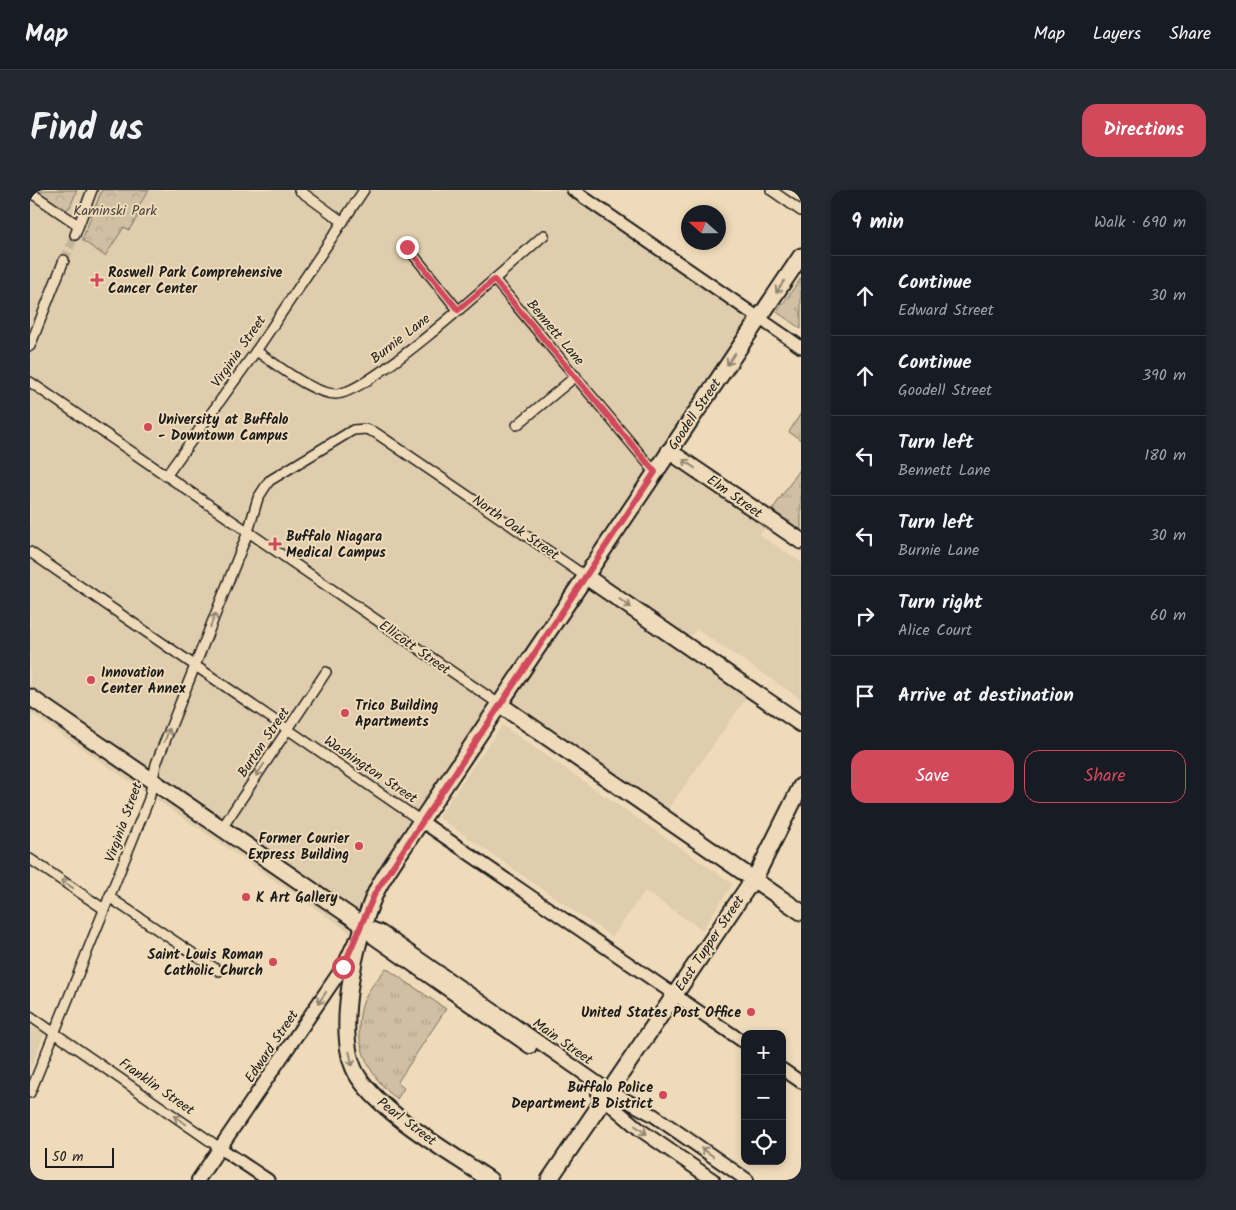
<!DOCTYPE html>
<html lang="en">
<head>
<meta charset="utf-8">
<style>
	:root { --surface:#171b24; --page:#242831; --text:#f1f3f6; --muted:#9ea1a6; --line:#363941; --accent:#d1495b }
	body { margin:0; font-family:Kalam,sans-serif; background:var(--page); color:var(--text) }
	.controls { position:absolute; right:15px; bottom:15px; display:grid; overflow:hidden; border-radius:10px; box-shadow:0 2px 8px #0003 }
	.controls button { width:45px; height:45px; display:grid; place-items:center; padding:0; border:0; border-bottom:1px solid var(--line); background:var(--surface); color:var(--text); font:25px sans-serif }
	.compass { position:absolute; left:651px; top:15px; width:45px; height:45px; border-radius:50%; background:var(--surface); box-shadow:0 2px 8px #0003; rotate:291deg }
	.scale { position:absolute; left:15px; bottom:12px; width:69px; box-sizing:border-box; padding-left:5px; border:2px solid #1c1c1c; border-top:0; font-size:14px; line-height:18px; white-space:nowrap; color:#1c1c1c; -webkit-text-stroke:4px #efdbb9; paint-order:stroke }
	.stop { position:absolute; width:15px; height:15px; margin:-11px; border:4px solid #d1495b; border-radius:50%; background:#fff }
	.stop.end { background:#d1495b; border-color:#fff; box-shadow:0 1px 5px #0008 }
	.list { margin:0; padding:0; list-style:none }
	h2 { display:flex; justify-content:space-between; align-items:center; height:65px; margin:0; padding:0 20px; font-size:21px }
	h2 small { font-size:16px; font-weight:400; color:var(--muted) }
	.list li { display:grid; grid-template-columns:32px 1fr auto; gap:15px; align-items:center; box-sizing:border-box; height:80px; padding:0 20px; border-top:1px solid var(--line) }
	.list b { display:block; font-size:19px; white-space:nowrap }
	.list p { margin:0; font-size:16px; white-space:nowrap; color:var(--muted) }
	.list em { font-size:16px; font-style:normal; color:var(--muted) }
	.actions { display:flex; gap:10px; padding:15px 20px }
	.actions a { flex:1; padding:11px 0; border:1px solid var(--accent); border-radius:15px; text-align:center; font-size:18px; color:var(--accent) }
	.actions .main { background:var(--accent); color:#fff }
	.icon { flex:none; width:28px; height:28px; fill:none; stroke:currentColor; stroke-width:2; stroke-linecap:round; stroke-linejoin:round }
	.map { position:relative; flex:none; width:771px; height:990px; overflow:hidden; border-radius:15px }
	header { display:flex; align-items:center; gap:30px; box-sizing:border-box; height:70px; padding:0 25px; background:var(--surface); border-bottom:1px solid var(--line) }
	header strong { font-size:24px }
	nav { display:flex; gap:28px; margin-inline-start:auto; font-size:18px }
	.intro { display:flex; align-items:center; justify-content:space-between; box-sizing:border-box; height:120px; padding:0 30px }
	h1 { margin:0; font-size:35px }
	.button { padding:12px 22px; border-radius:15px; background:var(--accent); color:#fff; font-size:18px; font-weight:700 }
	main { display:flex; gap:30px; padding:0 30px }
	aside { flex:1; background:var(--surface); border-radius:15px; box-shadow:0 2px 8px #0003 }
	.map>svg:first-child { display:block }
	.built { fill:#dfcdad }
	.grass { fill:url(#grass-tufts); stroke:#766e5f }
	.park { fill:url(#park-crowns); stroke:#766e5f }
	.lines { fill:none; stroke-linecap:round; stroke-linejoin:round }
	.minor-tunnel { stroke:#c5b59a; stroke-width:9; stroke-dasharray:9 4.5; stroke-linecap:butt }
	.minor-casing { stroke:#1c1c1c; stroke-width:12 }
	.tertiary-casing { stroke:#1c1c1c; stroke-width:15 }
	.secondary-casing { stroke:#1c1c1c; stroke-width:16 }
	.primary-casing { stroke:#1c1c1c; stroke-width:19 }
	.minor { stroke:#efdbb9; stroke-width:9 }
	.tertiary { stroke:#efdbb9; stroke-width:11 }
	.secondary { stroke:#efdbb9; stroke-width:12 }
	.primary { stroke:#efdbb9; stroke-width:15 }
	.tram { stroke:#1c1c1c; stroke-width:1 }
	.oneway { stroke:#908572 }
	.route { stroke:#d1495b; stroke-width:6 }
	.poi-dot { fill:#d1495b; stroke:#efdbb9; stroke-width:2 }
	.labels { text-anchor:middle; stroke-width:4; stroke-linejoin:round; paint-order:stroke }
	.park-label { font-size:14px; fill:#49453e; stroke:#efdbb9 }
	.poi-label { font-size:14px; font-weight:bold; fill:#1c1c1c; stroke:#efdbb9; text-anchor:start }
	.street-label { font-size:14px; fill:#1c1c1c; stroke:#efdbb9 }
</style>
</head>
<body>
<header>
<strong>Map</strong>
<nav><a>Map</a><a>Layers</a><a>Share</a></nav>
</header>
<div class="intro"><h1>Find us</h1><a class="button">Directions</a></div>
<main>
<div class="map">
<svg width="771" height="990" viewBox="0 0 771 990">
	<defs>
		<pattern id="grass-tufts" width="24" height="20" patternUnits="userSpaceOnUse" patternTransform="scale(1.25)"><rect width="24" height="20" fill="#d0bfa2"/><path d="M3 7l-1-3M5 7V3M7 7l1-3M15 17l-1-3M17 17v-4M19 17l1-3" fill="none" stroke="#b2a48b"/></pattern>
		<pattern id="park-crowns" width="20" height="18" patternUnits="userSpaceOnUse" patternTransform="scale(1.25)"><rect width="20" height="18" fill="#d0bfa2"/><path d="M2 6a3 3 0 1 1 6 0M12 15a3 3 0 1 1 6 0" fill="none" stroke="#b2a48b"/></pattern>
	</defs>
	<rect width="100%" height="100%" fill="#efdbb9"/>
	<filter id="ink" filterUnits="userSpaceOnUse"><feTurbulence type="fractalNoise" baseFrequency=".02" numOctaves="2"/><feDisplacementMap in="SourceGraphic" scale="10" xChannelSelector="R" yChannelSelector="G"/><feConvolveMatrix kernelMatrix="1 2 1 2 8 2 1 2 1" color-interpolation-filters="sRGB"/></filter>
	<g filter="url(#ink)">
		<g class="built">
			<path d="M0,0H555L741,128L652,262L744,324L730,345L771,372V509L666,439L659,449L726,494L627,635L470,527L324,745L0,523Z"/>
			<path d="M472,535L703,694L672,740L615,701L582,747L408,627Z"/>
			<path d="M0,835L14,844L0,881Z"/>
		</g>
		<g class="grass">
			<path d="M771,88V139L747,122Z"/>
			<path d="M771,223V250L759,242Z"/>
			<path d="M771,278V340L742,320Z"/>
			<path d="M356,778L416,819L367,893L374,898L367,909C337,886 320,847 334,810C338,799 349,788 356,778Z"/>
		</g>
		<g class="park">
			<path d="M5,0H47L40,17L34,21Z"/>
			<path d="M72,0H119L104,23L108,26L99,40L94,37L75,66L52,50Z"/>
		</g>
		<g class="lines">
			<path class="minor-tunnel" d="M34,70L45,45"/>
			<defs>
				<g id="minor">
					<path d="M269,0L313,32"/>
					<path d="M741,0L771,21"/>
					<path d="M0,2L48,35"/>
					<path d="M45,45L62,0"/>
					<path d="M377,57L428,120"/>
					<path d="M464,89L625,282"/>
					<path d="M0,156L34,70"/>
					<path d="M226,161C245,173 282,204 306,204C342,203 481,74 514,45"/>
					<path d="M0,192L469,514"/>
					<path d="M487,235L546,186"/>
					<path d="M136,286L226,161L334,0"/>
					<path d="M0,362L391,631"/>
					<path d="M192,638L296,482"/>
					<path d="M0,669L74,719"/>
					<path d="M79,707L189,781"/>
					<path d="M0,826L190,958"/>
					<path d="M0,903L119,609L126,574L218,342L228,308L239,291L323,240L336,239L346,243L555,386"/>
				</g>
				<g id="tertiary">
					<path d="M543,0L771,157"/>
					<path d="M391,631L715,853"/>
					<path d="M752,879L771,892"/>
					<path d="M190,958L238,990"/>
				</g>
				<g id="secondary">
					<path d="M333,735L351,742L579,901L623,925L717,990"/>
					<path d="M334,737L344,748L500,857"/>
					<path d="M568,904L609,939L683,990"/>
					<path d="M168,990L313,777L324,753"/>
				</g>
				<g id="primary">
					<path d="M639,261L771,351"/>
					<path d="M555,386L771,534"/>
					<path d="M0,507L333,735"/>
					<path d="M469,514L771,722"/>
					<path d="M460,990C421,963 356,927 329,888C302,849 326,746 345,704C355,682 372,661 385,640L771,66"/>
					<path d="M519,990L728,682L771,596"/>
				</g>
			</defs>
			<use href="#minor" class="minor-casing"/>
			<use href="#tertiary" class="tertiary-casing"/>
			<use href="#secondary" class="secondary-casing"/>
			<use href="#primary" class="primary-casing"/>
			<use href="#minor" class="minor"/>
			<use href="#tertiary" class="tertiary"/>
			<use href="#secondary" class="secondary"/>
			<use href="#primary" class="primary"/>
			<path class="tram" d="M619,930L705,990"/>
		</g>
		<defs><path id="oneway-shaft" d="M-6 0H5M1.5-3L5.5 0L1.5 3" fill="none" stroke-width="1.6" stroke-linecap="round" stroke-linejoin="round" transform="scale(1.25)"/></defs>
		<g class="oneway">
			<use href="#oneway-shaft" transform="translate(750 97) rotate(124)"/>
			<use href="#oneway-shaft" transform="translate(701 169) rotate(124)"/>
			<use href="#oneway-shaft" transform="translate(659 274) rotate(-145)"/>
			<use href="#oneway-shaft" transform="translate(595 413) rotate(35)"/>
			<use href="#oneway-shaft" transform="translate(183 430) rotate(-68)"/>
			<use href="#oneway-shaft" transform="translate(137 545) rotate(-69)"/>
			<use href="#oneway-shaft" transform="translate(230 580) rotate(124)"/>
			<use href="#oneway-shaft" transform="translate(37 694) rotate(-146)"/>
			<use href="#oneway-shaft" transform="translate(292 808) rotate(124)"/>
			<use href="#oneway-shaft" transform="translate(321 869) rotate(77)"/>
			<use href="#oneway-shaft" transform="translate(150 930) rotate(-145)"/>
			<use href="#oneway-shaft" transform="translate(611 940) rotate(37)"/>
			<use href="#oneway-shaft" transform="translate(677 962) rotate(-145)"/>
		</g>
	</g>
	<g class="lines" filter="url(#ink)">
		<path class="route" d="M313,777L345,703L625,282L464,90L428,120L377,57"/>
	</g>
	<g class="poi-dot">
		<path d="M64.5 82.5h5v5h5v5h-5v5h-5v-5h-5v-5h5z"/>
		<circle cx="118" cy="237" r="5"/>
		<path d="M242.5 346.5h5v5h5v5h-5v5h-5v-5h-5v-5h5z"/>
		<circle cx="61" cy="490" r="5"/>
		<circle cx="315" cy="523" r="5"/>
		<circle cx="329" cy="656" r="5"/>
		<circle cx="216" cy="707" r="5"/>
		<circle cx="243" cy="772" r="5"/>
		<circle cx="721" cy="822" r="5"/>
		<circle cx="633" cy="905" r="5"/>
	</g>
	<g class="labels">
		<g class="park-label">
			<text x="85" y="25">Kaminski Park</text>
		</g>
		<g class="poi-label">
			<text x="78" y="87">Roswell Park Comprehensive<tspan x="78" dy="16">Cancer Center</tspan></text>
			<text x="128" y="234">University at Buffalo<tspan x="128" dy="16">- Downtown Campus</tspan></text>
			<text x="256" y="351">Buffalo Niagara<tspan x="256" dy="16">Medical Campus</tspan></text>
			<text x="71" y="487">Innovation<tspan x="71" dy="16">Center Annex</tspan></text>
			<text x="325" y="520">Trico Building<tspan x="325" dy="16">Apartments</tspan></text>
			<text x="319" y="653" text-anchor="end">Former Courier<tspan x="319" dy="16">Express Building</tspan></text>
			<text x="226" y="712">K Art Gallery</text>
			<text x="233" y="769" text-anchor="end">Saint Louis Roman<tspan x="233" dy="16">Catholic Church</tspan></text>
			<text x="711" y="827" text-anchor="end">United States Post Office</text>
			<text x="623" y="902" text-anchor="end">Buffalo Police<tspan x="623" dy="16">Department B District</tspan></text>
		</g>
		<g class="street-label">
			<text transform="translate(526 142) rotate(50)" y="5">Bennett Lane</text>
			<text transform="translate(370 148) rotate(-38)" y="5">Burnie Lane</text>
			<text transform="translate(208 161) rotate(-55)" y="5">Virginia Street</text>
			<text transform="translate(664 224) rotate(-56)" y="5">Goodell Street</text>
			<text transform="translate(705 306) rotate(35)" y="5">Elm Street</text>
			<text transform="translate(486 337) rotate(35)" y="5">North Oak Street</text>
			<text transform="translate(385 457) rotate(35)" y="5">Ellicott Street</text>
			<text transform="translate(233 552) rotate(-56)" y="5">Burton Street</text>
			<text transform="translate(341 579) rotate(34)" y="5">Washington Street</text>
			<text transform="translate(93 632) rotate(-70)" y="5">Virginia Street</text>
			<text transform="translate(679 753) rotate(-56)" y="5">East Tupper Street</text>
			<text transform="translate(533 851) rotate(35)" y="5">Main Street</text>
			<text transform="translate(241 856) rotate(-56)" y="5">Edward Street</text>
			<text transform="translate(127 896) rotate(35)" y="5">Franklin Street</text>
			<text transform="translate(377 931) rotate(37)" y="5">Pearl Street</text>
		</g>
	</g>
</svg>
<div class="controls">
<button>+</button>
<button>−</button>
<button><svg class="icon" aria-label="locate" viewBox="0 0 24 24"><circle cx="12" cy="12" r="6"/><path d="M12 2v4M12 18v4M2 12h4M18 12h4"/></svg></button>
</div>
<svg class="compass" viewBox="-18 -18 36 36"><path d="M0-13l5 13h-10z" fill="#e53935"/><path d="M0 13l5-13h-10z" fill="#9ea1a6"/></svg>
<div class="scale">50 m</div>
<div class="stop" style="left:313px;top:777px"></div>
<div class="stop end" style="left:377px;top:57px"></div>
</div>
<aside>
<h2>9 min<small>Walk · 690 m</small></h2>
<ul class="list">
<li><svg class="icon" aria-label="ahead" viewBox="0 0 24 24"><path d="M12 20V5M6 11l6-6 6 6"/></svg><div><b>Continue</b><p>Edward Street</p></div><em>30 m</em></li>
<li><svg class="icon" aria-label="ahead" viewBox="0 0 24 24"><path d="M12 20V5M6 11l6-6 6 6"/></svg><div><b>Continue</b><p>Goodell Street</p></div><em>390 m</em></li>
<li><svg class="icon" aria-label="left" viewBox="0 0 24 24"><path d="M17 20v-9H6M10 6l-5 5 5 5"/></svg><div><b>Turn left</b><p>Bennett Lane</p></div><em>180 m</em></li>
<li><svg class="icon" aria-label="left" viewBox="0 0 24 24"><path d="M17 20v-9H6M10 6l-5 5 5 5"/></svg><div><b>Turn left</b><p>Burnie Lane</p></div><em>30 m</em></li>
<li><svg class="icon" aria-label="right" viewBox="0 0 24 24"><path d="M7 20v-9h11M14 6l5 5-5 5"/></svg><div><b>Turn right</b><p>Alice Court</p></div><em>60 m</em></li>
<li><svg class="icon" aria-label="arrive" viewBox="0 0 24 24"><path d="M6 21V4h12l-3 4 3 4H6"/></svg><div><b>Arrive at destination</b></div></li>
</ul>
<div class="actions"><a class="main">Save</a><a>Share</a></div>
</aside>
</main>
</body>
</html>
